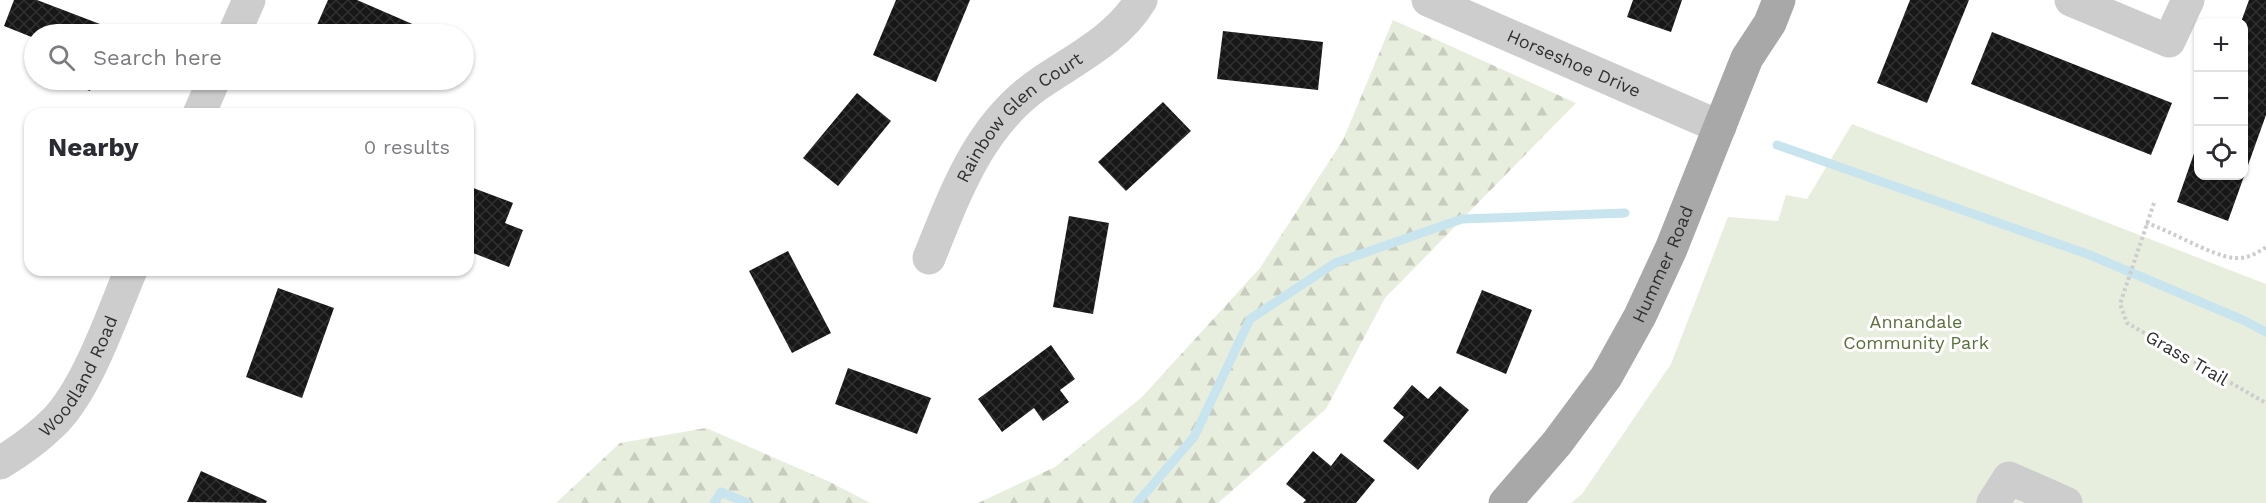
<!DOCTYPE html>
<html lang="en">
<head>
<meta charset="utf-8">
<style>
	:root { --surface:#fff; --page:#f2f2f3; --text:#2b2b33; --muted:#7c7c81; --line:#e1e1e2 }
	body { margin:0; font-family:"Work Sans",sans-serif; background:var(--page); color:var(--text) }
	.controls { position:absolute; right:18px; top:18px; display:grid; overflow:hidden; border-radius:12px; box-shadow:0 2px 4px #0004 }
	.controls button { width:54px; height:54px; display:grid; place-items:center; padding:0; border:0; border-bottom:2px solid var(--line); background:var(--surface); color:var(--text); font:30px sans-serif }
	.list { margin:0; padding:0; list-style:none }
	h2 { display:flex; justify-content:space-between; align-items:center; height:78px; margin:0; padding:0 24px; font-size:26px }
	h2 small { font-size:20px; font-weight:400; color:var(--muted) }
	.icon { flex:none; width:33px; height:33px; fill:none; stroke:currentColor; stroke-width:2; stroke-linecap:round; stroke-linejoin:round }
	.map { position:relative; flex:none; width:2266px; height:503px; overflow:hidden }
	.search { position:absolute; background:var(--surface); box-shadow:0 2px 4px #0004; left:24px; top:24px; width:450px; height:66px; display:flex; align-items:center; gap:15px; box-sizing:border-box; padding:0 21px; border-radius:33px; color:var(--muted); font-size:22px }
	.panel { position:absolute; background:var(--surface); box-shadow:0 2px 4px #0004; left:24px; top:108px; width:450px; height:168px; border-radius:18px }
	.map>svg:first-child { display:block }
	.forest { fill:url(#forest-firs) }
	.green { fill:#e8eedd }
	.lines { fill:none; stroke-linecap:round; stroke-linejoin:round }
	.stream { stroke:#c8e4ef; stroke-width:9 }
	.building { fill:url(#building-cross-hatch) }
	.path { stroke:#cdcdcd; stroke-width:4; stroke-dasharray:3 3; stroke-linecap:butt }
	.minor { stroke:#cdcdcd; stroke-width:33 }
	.major { stroke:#a8a8a8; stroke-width:33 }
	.labels { text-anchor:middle; stroke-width:6; stroke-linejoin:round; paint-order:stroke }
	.street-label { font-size:18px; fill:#303030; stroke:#fff }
	.park-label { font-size:18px; fill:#587039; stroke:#fff }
</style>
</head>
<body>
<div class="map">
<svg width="2266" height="503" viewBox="0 0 2266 503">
	<defs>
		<pattern id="forest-firs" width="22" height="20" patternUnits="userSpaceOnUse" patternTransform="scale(1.5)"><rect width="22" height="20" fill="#e8eedd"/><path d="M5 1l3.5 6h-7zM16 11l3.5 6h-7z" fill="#c7ccbe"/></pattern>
		<pattern id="building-cross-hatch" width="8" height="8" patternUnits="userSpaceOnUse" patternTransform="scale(1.5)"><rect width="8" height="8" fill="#171717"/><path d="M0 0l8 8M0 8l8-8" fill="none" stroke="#303030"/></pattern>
	</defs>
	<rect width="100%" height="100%" fill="#fff"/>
	<g class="forest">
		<path d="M1393,20L1576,103L1385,298L1326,409L1218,503H978L1055,467L1141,398L1260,268L1343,140Z"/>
		<path d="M706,428L830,482L870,503H556L620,443Z"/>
	</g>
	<path class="green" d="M1852,124L2266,284V503H1571L1582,494L1671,364L1728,217L1778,221L1786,195L1807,199Z"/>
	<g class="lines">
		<g class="stream">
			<path d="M1777,145L2090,255L2243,320L2266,332"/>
			<path d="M714,503L721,492L747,503"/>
			<path d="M1137,503L1194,437L1250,319L1335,263L1462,219L1625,213"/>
		</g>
	</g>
	<g class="building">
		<path d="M14,0H37L113,29L111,34H34V38L4,26Z"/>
		<path d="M328,0H357L417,26L413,34H313Z"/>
		<path d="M896,0H970L936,82L873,55Z"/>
		<path d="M1633,0H1682L1671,32L1627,17Z"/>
		<path d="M1910,0H1969L1927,103L1877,83Z"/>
		<path d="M2249,0H2266V115L2228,221L2177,202L2198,142V176H2244V22H2241Z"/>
		<path d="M1223,31L1323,42L1318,90L1217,79Z"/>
		<path d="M1992,32L2172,103L2151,155L1971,84Z"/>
		<path d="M59,80H94L90,91Z"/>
		<path d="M857,93L891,121L838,186L803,158Z"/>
		<path d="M1163,102L1191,131L1126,191L1098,162Z"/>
		<path d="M468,186L513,203L505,223L523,230L509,267L468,251Z"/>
		<path d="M1069,216L1109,223L1093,314L1053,307Z"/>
		<path d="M788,251L831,333L792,353L749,271Z"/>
		<path d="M278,288L334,308L302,398L246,377Z"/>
		<path d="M1482,290L1532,310L1506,374L1456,353Z"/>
		<path d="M1051,345L1075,379L1060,390L1069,402L1043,421L1034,408L1002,432L978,399Z"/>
		<path d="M848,368L931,398L917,434L835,404Z"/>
		<path d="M1412,385L1428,399L1440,386L1469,410L1418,470L1383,441L1404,417L1393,408Z"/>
		<path d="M1313,451L1331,466L1341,453L1375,480L1356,503H1303L1306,500L1286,484Z"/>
		<path d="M201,471L267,501L266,503L187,502Z"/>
	</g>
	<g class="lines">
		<g class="path">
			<path d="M2154,203L2120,304L2127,323L2266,403"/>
			<path d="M2146,223C2172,231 2211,256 2235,258C2246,259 2258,253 2266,247"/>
		</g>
		<g class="minor">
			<path id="s1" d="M1428,0L1720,127"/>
			<path d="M2071,0L2169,41L2188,0"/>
			<path d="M234,34L249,0"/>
			<path d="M199,114L214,80"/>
			<path id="s2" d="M929,258C955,194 978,128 1036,86C1073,60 1117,40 1141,0"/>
			<path id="s3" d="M0,463C20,451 38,438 55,421C88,387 112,315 131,270"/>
			<path d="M1993,503L2009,478L2066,503"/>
		</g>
		<path class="major" id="s4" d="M1505,503L1557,443L1606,377L1640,316L1671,249L1747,58L1770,23L1779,0"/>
	</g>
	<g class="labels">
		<g class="street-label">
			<text dy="6" stroke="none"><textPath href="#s1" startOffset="159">Horseshoe Drive</textPath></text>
			<text dy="6" stroke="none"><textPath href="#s2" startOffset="171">Rainbow Glen Court</textPath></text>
			<text dy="6" stroke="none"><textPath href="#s4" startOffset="288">Hummer Road</textPath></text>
			<text transform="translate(2187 358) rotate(30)" y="6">Grass Trail</text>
			<text dy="6" stroke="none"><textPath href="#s3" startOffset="120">Woodland Road</textPath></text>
		</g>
		<g class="park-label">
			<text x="1916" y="328">Annandale<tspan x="1916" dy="21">Community Park</tspan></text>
		</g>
	</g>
</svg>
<div class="controls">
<button>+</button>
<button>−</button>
<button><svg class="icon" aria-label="locate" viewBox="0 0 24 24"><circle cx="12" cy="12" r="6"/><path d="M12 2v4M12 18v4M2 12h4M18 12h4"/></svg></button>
</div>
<div class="search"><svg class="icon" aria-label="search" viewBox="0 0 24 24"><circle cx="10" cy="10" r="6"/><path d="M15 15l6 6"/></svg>Search here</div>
<section class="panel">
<h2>Nearby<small>0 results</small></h2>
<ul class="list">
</ul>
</section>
</div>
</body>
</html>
